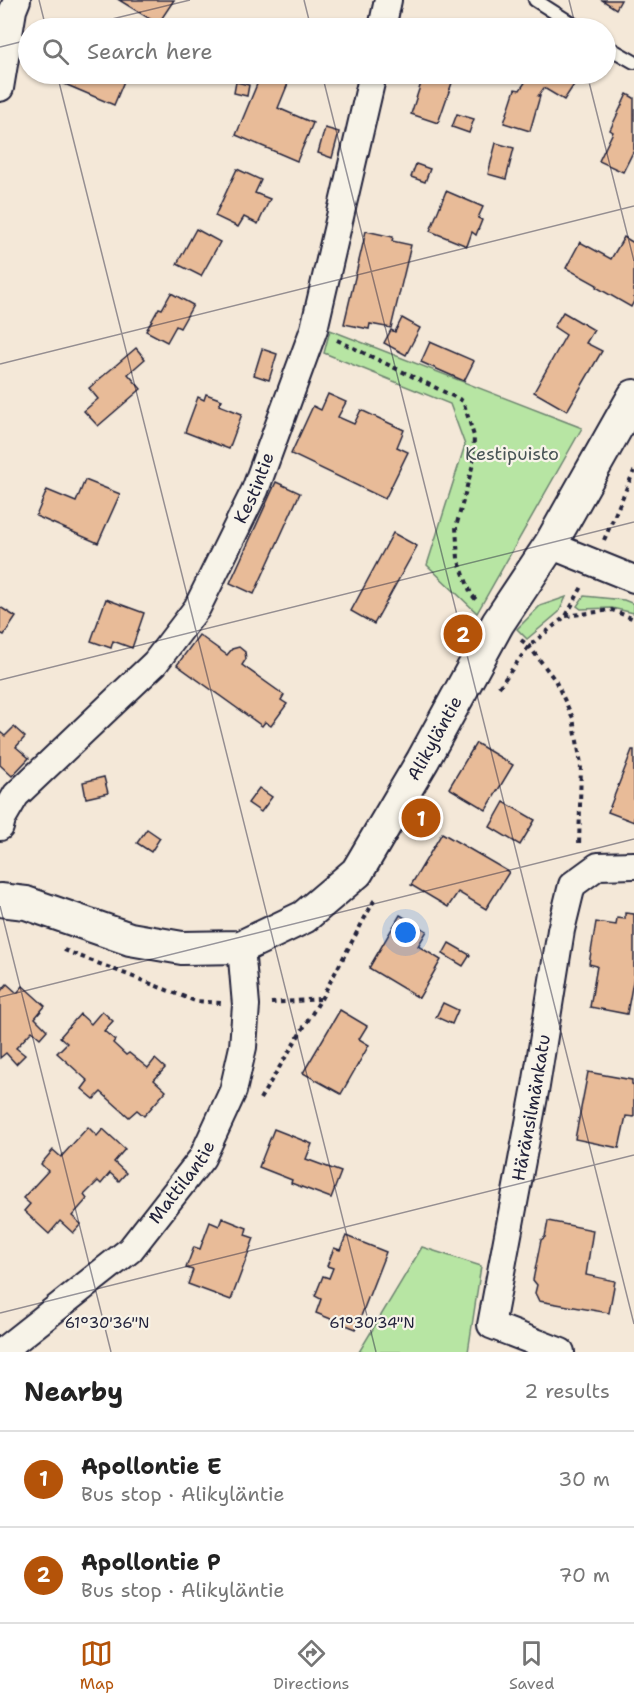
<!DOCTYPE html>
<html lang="en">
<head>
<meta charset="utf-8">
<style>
	:root { --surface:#fff; --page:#f2f2f2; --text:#222; --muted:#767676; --line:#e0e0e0; --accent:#b45309 }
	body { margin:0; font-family:"Shantell Sans",sans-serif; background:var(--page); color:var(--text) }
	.you { position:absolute; left:406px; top:933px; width:21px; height:21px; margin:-15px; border:4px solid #fff; border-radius:50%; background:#1a73e8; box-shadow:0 0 0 9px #1a73e833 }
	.badge { display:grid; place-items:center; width:39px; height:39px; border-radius:50%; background:var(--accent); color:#fff; font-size:20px; font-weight:700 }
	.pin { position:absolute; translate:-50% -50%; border:3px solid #fff; box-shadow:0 2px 6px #0006 }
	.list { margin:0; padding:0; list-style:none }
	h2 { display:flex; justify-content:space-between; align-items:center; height:78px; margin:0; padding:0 24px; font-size:26px }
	h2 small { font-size:20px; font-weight:400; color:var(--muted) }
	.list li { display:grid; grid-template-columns:39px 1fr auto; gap:18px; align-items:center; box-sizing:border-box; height:96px; padding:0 24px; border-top:2px solid var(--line) }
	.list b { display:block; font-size:22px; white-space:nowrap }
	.list p { margin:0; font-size:20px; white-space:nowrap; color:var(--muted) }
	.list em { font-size:20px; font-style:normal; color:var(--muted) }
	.icon { flex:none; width:33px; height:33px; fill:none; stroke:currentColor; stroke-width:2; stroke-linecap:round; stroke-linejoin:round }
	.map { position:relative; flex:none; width:634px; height:1352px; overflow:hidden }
	.search { position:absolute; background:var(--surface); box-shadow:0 2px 4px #0004; left:18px; right:18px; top:18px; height:66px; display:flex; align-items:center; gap:15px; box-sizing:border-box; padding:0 21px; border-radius:33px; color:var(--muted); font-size:22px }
	.sheet { height:270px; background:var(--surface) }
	nav { display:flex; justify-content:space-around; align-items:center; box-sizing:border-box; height:84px; border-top:2px solid var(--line); background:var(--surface); font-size:16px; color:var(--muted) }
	nav a { display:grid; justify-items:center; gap:3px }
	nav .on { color:var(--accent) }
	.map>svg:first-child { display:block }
	.green { fill:#b7e5a3; stroke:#6c846f; stroke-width:1.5 }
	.building { fill:#e8bb98; stroke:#22223b; stroke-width:1.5 }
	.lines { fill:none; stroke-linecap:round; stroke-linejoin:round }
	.service-casing { stroke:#22223b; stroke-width:16 }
	.minor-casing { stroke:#22223b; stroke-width:30 }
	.tertiary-casing { stroke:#22223b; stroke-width:36 }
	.path { stroke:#22223b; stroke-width:4; stroke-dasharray:4.5 4.5; stroke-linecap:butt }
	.service { stroke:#f7f3e8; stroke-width:12 }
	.minor { stroke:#f7f3e8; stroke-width:26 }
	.tertiary { stroke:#f7f3e8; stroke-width:32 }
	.ticks { fill:none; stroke:#22223b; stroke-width:1.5; stroke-opacity:0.45 }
	.labels { text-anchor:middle; stroke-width:4.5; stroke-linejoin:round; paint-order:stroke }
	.park-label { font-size:18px; fill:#475355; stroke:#f7f3e8 }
	.street-label { font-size:18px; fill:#22223b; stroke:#f7f3e8 }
	.ticks-label { font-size:15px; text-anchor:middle; fill:#22223b; stroke:#f7f3e8; stroke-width:4.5; stroke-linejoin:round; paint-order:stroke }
</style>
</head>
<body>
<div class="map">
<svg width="634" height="1352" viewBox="0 0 634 1352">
	<rect width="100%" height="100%" fill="#f4e8d8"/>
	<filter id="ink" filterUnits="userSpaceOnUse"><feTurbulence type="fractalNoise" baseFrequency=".0167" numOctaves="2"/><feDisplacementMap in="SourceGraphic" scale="12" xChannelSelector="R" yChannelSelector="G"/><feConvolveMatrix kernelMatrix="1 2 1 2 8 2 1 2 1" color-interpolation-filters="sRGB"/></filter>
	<g filter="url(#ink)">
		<g class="green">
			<path d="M330,330L582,428L477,613L427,565L465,445L450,404L324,353Z"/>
			<path d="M584,596L624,600L634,604V613L612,608L581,609L577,606Z"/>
			<path d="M566,597L559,612L527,639L517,629L540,606Z"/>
			<path d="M422,1247L481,1266L468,1352H359Z"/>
		</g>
		<g class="building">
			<path d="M119,0H174L158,24Z"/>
			<path d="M602,0H621L616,9Z"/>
			<path d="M77,21L94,28H74Z"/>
			<path d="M55,74H127L114,105L53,79Z"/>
			<path d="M265,74H301L289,81L278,108L313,123L297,161L236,135L260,77Z"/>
			<path d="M424,74H460L458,82L453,80L438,123L411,114Z"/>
			<path d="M521,74H581L564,100L544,88L538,96H540L530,131L504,123L515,89L520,90L528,78Z"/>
			<path d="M236,82L249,85L247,96L234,93Z"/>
			<path d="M627,94L634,98V150L623,172L599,161L613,132L610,130Z"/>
			<path d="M457,114L474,119L469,133L452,127Z"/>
			<path d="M325,128L339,132L332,158L318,153Z"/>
			<path d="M496,143L514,148L506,179L488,174Z"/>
			<path d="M416,164L430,169L425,182L411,177Z"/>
			<path d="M237,169L261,180L255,193L270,199L258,224L244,217L238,227L215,216Z"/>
			<path d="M446,191L483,207L478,218L482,220L476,235L472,232L467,246L430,231Z"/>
			<path d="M196,229L220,242L201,276L177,264Z"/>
			<path d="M366,231L393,237L392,241L411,245L391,328L370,324L369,329L344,324Z"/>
			<path d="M624,237L634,243V301L631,307L596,287L597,285L566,268L580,242L611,259Z"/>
			<path d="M171,293L193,305L180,328L176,326L167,342L146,331L159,308L162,309Z"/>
			<path d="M563,312L594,330L586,343L602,351L567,411L534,392L566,335L554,327Z"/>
			<path d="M402,318L420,328L406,355L384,343L391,330L395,332Z"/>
			<path d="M430,342L474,361L464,381L421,362Z"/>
			<path d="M136,348L145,359L128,374L141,389L98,426L84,411L98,399L89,388Z"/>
			<path d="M262,349L277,354L269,380L254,375Z"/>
			<path d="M206,394L222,400L219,405L242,414L229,449L185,432L198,397L204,400Z"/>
			<path d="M328,394L346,402L338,417L354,424L361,410L404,430L397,447L408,452L385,499L291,454L313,406L321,410Z"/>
			<path d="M85,480L120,494L98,543L36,516L47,490L76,502Z"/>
			<path d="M276,482L300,493L254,594L230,583Z"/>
			<path d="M393,533L417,546L374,624L351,611Z"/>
			<path d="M106,599L144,613L132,648L113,641L111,648L91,641Z"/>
			<path d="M0,607L16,617L4,635L0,633Z"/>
			<path d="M199,635L227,655L232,649L239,647L245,652L246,659L242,665L284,695L281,700L287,704L271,726L265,722L262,726L177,665Z"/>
			<path d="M14,727L25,737L16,747L29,758L12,776L0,765V732L5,736Z"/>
			<path d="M476,743L513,765L486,810L449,788Z"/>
			<path d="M632,750H634V822L608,812Z"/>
			<path d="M104,777L108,793L86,798L83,782Z"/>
			<path d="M259,788L272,797L261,812L248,803Z"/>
			<path d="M504,802L535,820L520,845L490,827Z"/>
			<path d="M147,829L160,838L151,852L137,843Z"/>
			<path d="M442,833L509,872L486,909L458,892L448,907L411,885Z"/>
			<path d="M625,913L634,914V976L627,1014L590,1007L597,966L589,964L596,922L616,925L617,918L625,919Z"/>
			<path d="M400,915L427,931L418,946L441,960L419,998L369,968Z"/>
			<path d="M449,943L470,955L463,966L443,954Z"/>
			<path d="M7,984L17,993L23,986L45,1006L35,1018L47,1030L40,1038L32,1031L16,1048L25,1055L16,1064L6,1053L0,1058V992Z"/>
			<path d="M443,1003L458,1010L452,1024L436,1017Z"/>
			<path d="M340,1010L367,1026L359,1039L369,1045L341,1094L303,1073Z"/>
			<path d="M102,1011L113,1021L104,1031L115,1040L113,1043L126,1055L129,1053L148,1068L155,1059L165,1068L154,1080L166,1091L144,1116L137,1110L129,1117L101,1092L94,1099L82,1089L88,1081L57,1053L67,1043L60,1037L80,1014L91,1024Z"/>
			<path d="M588,1072L632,1080V1084L634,1085V1117L626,1116L619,1148L575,1139Z"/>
			<path d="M88,1127L97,1136L103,1129L125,1149L114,1162L126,1173L119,1181L110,1173L101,1184L98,1181L84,1195L87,1199L72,1216L81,1224L73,1233L60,1221L49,1234L24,1211L30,1204L23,1198L48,1171L41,1164L53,1150L61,1157Z"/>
			<path d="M274,1129L312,1144L306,1159L341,1172L331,1198L291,1183L292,1180L259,1167Z"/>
			<path d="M222,1218L247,1228L245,1235L254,1238L231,1300L188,1284L193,1270L186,1268L194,1247L200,1249L210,1222L219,1226Z"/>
			<path d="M548,1221L593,1230L586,1275L615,1281L609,1313L539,1301L535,1293L537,1285L533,1280L541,1240L545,1237Z"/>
			<path d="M346,1236L386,1252L356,1329L316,1313L321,1299L315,1296L323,1276L329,1278L333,1268L327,1266L334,1248L340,1250Z"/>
		</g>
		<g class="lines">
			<defs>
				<g id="service">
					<path d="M535,0L579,28"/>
					<path d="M606,46L634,62"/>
				</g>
				<g id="minor">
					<path d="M382,28L388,0"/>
					<path d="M0,88L13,10L17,0"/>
					<path d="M550,545L634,579"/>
					<path id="s1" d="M0,827L2,819L16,795L155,663L197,608L255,490L314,329L373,74"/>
					<path id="s2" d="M1,1352L130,1250L202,1158L233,1091L243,1047L246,1005L241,947"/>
					<path id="s3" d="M561,1352L491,1325L536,1086L561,930L572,885L598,866L634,865"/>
				</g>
				<g id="tertiary">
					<path id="s4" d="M0,900L26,903L130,939L182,948L241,947L304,917L357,872L423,760L498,623L550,545L634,396"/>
				</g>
			</defs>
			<use href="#service" class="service-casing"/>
			<use href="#minor" class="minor-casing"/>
			<use href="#tertiary" class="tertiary-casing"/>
			<g class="path">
				<path d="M337,340L463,401L474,436L473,464L456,527L458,559L471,594L478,602"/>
				<path d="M604,540L634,471"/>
				<path d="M566,616L612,610L634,619"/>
				<path d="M521,640L529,646L555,680L573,718L581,764L579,847"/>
				<path d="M499,687L529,646L566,616L583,585"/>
				<path d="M64,950L195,1001L221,1003"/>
				<path d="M271,1003L320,999"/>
				<path d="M260,1099L321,999L376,897"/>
			</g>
			<use href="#service" class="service"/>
			<use href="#minor" class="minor"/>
			<use href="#tertiary" class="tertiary"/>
		</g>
	</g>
	<path class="ticks" d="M39,0L46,28M304,0L311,28M569,0L576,28M75,28L190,0M0,47L28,40M57,74L376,1352M322,74L634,1324M587,74L634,261M0,364L634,206M0,680L634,522M0,906L111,1352M0,997L634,839M0,1313L634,1155"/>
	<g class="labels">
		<g class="park-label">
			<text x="512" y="460">Kestipuisto</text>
		</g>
		<g class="street-label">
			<text dy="6" stroke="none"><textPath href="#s1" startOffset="430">Kestintie</textPath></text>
			<text dy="6" stroke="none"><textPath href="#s4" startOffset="542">Alikyläntie</textPath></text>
			<text dy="6" stroke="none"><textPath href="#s3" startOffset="296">Häränsilmänkatu</textPath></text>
			<text dy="6" stroke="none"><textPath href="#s2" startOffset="250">Mattilantie</textPath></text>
		</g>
	</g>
	<g class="ticks-label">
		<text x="107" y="1328">61°30'36"N</text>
		<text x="372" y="1328">61°30'34"N</text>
	</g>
</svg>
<div class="you"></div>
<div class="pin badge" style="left:421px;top:818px">1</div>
<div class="pin badge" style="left:463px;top:634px">2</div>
<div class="search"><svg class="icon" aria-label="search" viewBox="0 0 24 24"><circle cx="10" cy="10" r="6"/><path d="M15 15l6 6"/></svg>Search here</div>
</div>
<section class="sheet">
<h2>Nearby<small>2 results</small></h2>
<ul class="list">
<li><span class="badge">1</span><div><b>Apollontie E</b><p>Bus stop · Alikyläntie</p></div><em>30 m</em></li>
<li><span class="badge">2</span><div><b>Apollontie P</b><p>Bus stop · Alikyläntie</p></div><em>70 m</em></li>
</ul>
</section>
<nav>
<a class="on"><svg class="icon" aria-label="map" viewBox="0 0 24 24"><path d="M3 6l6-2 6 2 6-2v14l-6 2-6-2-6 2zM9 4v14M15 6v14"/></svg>Map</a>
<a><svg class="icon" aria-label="directions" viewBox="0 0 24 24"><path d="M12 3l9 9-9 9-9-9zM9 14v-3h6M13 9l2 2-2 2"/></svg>Directions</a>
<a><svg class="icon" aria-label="saved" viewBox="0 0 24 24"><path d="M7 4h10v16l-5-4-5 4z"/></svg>Saved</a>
</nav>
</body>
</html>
